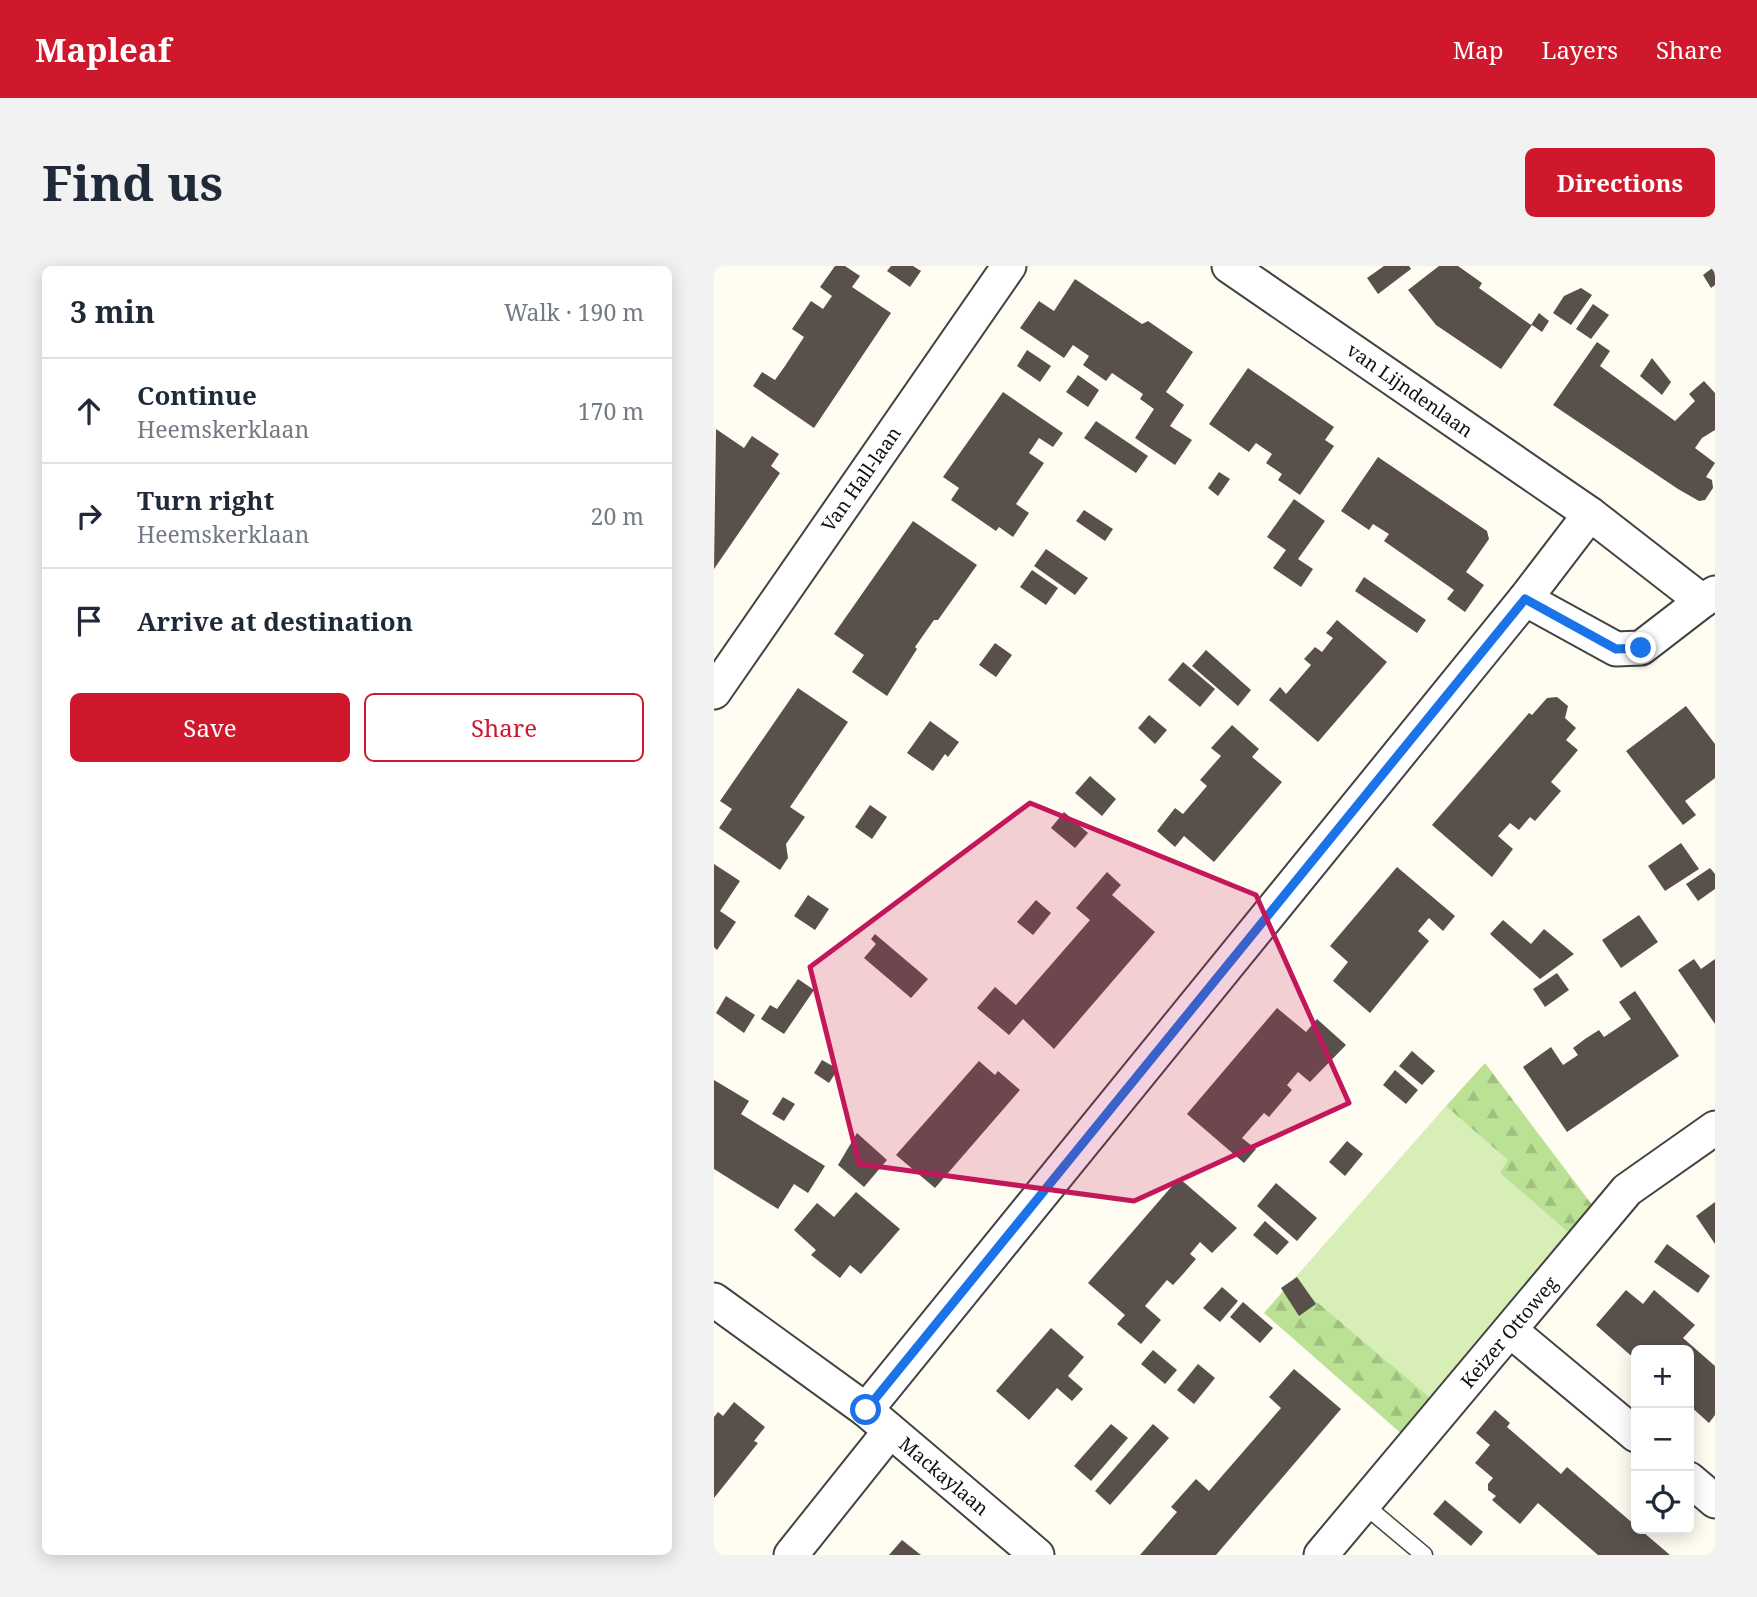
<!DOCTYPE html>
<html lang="en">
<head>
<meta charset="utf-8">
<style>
	:root { --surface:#fff; --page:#f2f2f3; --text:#1f2937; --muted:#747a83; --line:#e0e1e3; --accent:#cf182c }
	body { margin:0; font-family:"Noto Serif",serif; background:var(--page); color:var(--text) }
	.controls { position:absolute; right:21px; bottom:21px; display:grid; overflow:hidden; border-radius:10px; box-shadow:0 4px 18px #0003 }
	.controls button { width:63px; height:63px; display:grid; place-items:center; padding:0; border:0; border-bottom:2px solid var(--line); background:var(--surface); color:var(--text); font:35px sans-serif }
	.stop { position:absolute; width:21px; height:21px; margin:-16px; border:5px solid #1a73e8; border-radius:50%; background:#fff }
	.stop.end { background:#1a73e8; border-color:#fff; box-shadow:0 2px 7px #0008 }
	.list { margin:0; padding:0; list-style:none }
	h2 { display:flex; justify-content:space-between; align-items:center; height:91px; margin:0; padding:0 28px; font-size:30px }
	h2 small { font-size:23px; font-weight:400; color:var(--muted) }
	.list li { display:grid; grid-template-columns:46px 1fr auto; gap:21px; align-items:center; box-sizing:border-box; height:105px; padding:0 28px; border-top:2px solid var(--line) }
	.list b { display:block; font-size:26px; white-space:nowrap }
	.list p { margin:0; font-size:23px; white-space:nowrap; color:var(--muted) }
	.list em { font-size:23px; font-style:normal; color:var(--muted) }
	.actions { display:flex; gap:14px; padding:21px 28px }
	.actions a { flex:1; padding:16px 0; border:2px solid var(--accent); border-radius:10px; text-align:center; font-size:24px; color:var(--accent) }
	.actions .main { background:var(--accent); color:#fff }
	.icon { flex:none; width:38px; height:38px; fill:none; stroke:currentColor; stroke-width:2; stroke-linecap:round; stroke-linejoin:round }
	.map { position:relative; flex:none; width:1001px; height:1289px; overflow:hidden; border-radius:10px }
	header { display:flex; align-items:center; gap:42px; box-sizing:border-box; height:98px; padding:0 35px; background:var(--accent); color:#fff }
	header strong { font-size:33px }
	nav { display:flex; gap:38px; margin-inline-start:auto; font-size:24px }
	.intro { display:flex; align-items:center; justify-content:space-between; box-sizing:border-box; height:168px; padding:0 42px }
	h1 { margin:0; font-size:49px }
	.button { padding:18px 32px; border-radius:10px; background:var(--accent); color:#fff; font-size:24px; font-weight:700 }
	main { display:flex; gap:42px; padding:0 42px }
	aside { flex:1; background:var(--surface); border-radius:10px; box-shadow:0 4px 18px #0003 }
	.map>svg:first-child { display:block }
	.grass { fill:#d7eeb7 }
	.forest { fill:url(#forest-firs) }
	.building { fill:#5a504b }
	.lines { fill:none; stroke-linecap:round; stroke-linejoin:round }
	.lane-casing { stroke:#434343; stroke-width:19 }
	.street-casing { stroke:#434343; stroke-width:37 }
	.lane { stroke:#fff; stroke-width:16 }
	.street { stroke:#fff; stroke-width:33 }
	.route { stroke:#1a73e8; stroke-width:9 }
	.marked { fill:#c2185b; fill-opacity:0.2; stroke:#c2185b; stroke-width:5; stroke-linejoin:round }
	.labels { text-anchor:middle; stroke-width:7; stroke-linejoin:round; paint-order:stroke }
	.street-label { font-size:19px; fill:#101010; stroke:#fff }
</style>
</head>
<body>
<header>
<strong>Mapleaf</strong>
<nav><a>Map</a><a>Layers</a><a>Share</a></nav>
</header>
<div class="intro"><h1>Find us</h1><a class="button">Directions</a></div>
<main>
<aside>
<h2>3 min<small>Walk · 190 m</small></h2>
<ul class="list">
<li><svg class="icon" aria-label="ahead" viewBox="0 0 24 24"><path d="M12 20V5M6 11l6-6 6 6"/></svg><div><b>Continue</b><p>Heemskerklaan</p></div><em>170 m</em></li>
<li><svg class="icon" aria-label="right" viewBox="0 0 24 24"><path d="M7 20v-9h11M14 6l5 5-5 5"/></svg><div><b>Turn right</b><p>Heemskerklaan</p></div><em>20 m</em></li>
<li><svg class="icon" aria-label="arrive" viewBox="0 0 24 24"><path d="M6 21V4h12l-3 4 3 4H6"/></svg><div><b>Arrive at destination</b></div></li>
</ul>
<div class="actions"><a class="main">Save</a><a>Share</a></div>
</aside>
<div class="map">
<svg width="1001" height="1289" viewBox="0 0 1001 1289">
	<defs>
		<pattern id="forest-firs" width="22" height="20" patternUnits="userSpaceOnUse" patternTransform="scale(1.75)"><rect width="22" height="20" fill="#bbe195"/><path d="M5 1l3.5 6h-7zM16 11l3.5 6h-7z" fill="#a0c07f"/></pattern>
	</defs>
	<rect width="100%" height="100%" fill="#fffcf2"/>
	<path class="grass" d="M732,840L795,894L786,907L862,973L720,1135L578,1015Z"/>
	<g class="forest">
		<path d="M771,797L885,948L862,973L786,907L794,894L732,840Z"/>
		<path d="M578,1015L720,1135L690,1170L550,1047Z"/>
	</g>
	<g class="building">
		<path d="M121,0H131L146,10L138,21L177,47L100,162L39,120L48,106L61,114L71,100L90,71L78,63L97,35L109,43L118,30L106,21Z"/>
		<path d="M177,0H199L207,5L196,21L173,5Z"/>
		<path d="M670,0H695L697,3L664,28L653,12Z"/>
		<path d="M725,0H744L768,17L765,22L817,59L825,47L835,55L828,66L818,59L787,103L722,59L694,24Z"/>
		<path d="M1001,0V19L997,22L989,9Z"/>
		<path d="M361,13L428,58L434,55L479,86L452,126L470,139L456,160L478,174L461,199L421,172L440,143L426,133L429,128L398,107L392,115L369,99L375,90L359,79L350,92L306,62L325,35L340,45Z"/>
		<path d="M867,22L878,29L857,59L839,47L850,30Z"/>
		<path d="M879,38L895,49L877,73L862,63Z"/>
		<path d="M883,76L896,85L886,100L961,155L981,135L975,128L990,115L1001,127V164L988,172L981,182L1001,197L992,211L998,214L999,222L991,234L985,235L964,223L839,139Z"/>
		<path d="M313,84L337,100L326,116L303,100Z"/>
		<path d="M938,92L957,116L948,129L926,110Z"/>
		<path d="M534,102L620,161L611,174L620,180L586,229L564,214L568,208L552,197L558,188L542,177L535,186L495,158Z"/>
		<path d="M364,109L385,124L374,141L352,126Z"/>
		<path d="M289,126L349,167L339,181L325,172L315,187L330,197L302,238L315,247L299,271L285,261L282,265L237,234L245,222L229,211Z"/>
		<path d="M382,155L434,190L422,207L370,172Z"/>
		<path d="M2,163L30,182L38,170L65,188L57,200L66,207L0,303Z"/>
		<path d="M664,191L773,265L775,273L752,306L770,319L751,346L733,333L740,324L670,275L675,268L659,258L655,264L627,245Z"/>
		<path d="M505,206L516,213L504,230L494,222Z"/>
		<path d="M580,233L611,255L584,293L599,303L587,321L559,302L572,284L553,271Z"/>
		<path d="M370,244L399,263L391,275L362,255Z"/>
		<path d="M199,255L263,299L224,354H220L201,381L203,383L173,430L138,406L150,389L120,368Z"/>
		<path d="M332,283L374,312L361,329L320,300Z"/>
		<path d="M318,304L344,322L332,339L306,321Z"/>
		<path d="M650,311L712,354L703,367L641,325Z"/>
		<path d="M623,354L673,396L604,476L555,434L566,421L572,428L585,413L597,399L590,393L601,381L608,386L619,372L612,367Z"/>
		<path d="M281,377L298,389L282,411L265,399Z"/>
		<path d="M492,384L537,424L524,440L478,400Z"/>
		<path d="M469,396L501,423L486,441L454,414Z"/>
		<path d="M84,422L134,456L76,541L91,551L72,578L74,592L66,604L5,562L18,543L6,535Z"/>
		<path d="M843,431L854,440L851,452L862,462L852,474L864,484L837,516L847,525L821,555L816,551L805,564L796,557L784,570L799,583L778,611L718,559L815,447L818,449L833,432Z"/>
		<path d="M972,440L1001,478V512L971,535L982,549L969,559L912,485Z"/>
		<path d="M435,449L453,464L441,478L424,462Z"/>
		<path d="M216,455L245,476L234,491L231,488L219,505L193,487Z"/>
		<path d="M518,459L545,483L538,491L568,516L500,596L470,570L461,581L443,565L461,542L469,548L493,520L486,514L507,490L497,482Z"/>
		<path d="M376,510L402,533L388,550L361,527Z"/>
		<path d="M156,539L173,551L158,573L141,561Z"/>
		<path d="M350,546L374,567L361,582L337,562Z"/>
		<path d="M967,577L985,603L951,625L934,600Z"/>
		<path d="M0,598L26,615L6,645L22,656L3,684L0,681Z"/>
		<path d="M683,601L741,650L729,665L715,652L704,665L715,675L656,747L619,715L634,696L616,680Z"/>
		<path d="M996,602L1001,608V623L984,635L972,618Z"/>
		<path d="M393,606L407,619L398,629L441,666L340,783L309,753L295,769L263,742L281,721L302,739L376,654L362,642Z"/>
		<path d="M94,629L115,643L101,664L80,650Z"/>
		<path d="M322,634L337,647L319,669L303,656Z"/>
		<path d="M925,649L944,676L907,702L888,674Z"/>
		<path d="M789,654L817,678L830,663L860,688L826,713L776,668Z"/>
		<path d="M161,668L214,713L197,732L150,692L162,678L157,673Z"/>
		<path d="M980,693L987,703L1001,693V758L964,704Z"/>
		<path d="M843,707L855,724L831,741L819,723Z"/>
		<path d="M84,713L100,724L70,768L47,753L56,739L63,743Z"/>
		<path d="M921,725L965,790L853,866L809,801L837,781L849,799L864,789L859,782L871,773L885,764L890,771L917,753L905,736Z"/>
		<path d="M12,730L41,749L30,767L2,747Z"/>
		<path d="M563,742L592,766L603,753L632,779L596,816L584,806L573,819L578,824L555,851L550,847L528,872L542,883L530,897L473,848Z"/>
		<path d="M698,785L721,805L708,819L685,800Z"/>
		<path d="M108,794L124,803L115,817L100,807Z"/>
		<path d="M265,795L281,809L284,805L306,824L221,922L182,889Z"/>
		<path d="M681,804L704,824L692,838L669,819Z"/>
		<path d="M0,814L35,835L27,848L111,900L94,927L80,918L64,943L0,903Z"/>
		<path d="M69,831L81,838L70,855L58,848Z"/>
		<path d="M143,867L173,894L150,921L124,899Z"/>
		<path d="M633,875L649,888L631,910L615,896Z"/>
		<path d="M465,912L523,962L498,987L486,976L476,988L482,993L470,1007L459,1019L453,1014L431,1040L447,1054L427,1078L403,1058L411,1049L374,1017Z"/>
		<path d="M562,917L603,952L583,975L543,940Z"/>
		<path d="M142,926L186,963L147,1008L136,999L126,1012L97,989L102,984L80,964L103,937L120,951Z"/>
		<path d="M1001,936V978L982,950Z"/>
		<path d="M551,955L575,976L563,989L539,969Z"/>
		<path d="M953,978L996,1010L984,1027L940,996Z"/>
		<path d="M583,1011L602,1038L585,1050L567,1022Z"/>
		<path d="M508,1021L524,1035L506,1056L489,1042Z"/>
		<path d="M912,1024L929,1038L940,1024L981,1059L969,1072L1001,1100V1149L995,1157L975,1139V1084H922V1094L882,1059Z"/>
		<path d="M529,1036L559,1062L546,1077L516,1051Z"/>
		<path d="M337,1062L370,1091L354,1110L369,1123L358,1135L343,1122L315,1154L282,1125Z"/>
		<path d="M439,1084L463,1104L451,1118L427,1098Z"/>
		<path d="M484,1098L501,1112L480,1138L463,1124Z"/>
		<path d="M580,1103L627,1143L502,1289H426L463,1246L457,1241L482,1213L495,1225L567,1142L555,1131Z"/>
		<path d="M20,1136L51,1161L40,1175L44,1177L0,1232V1151L4,1146L9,1150Z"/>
		<path d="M781,1144L796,1157L793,1161L847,1208L853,1201L956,1289H884L824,1237L806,1258L778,1234L782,1230L774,1224V1218L779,1212L761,1197L776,1179L762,1167Z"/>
		<path d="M397,1158L414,1172L377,1215L360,1200Z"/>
		<path d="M439,1158L455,1172L396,1239L381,1225Z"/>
		<path d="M731,1234L769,1266L757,1280L719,1248Z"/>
		<path d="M188,1274L207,1289H175Z"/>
	</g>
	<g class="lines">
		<defs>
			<path id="lane" d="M648,1237L710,1289"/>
			<g id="street">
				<path d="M515,0L876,248"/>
				<path d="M811,333L902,383L927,382L988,335"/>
				<path d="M0,426L295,0"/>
				<path d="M0,1034L152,1144L323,1289"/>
				<path d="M797,1065L922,1169"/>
				<path d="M152,1144L811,333L876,248L988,335L1001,327"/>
				<path d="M975,1213L1001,1235"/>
				<path d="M77,1289L176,1165"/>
				<path d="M607,1289L913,924L1001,862"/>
			</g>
		</defs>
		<use href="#lane" class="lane-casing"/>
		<use href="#street" class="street-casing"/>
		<use href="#lane" class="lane"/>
		<use href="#street" class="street"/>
	</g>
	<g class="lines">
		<path class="route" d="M152,1144L811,333L902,383L927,382"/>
	</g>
	<path class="marked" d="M316,537L542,629L635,837L420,935L145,898L96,701Z"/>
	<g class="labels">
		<g class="street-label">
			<text transform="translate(696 124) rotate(35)" y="7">van Lijndenlaan</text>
			<text transform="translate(147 213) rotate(-55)" y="7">Van Hall-laan</text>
			<text transform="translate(795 1066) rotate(-50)" y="7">Keizer Ottoweg</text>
			<text transform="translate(230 1210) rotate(40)" y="7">Mackaylaan</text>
		</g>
	</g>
</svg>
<div class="controls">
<button>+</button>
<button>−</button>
<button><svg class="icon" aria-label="locate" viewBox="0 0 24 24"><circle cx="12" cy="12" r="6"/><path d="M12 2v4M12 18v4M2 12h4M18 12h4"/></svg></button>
</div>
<div class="stop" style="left:152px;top:1144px"></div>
<div class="stop end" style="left:927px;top:382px"></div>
</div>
</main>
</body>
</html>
